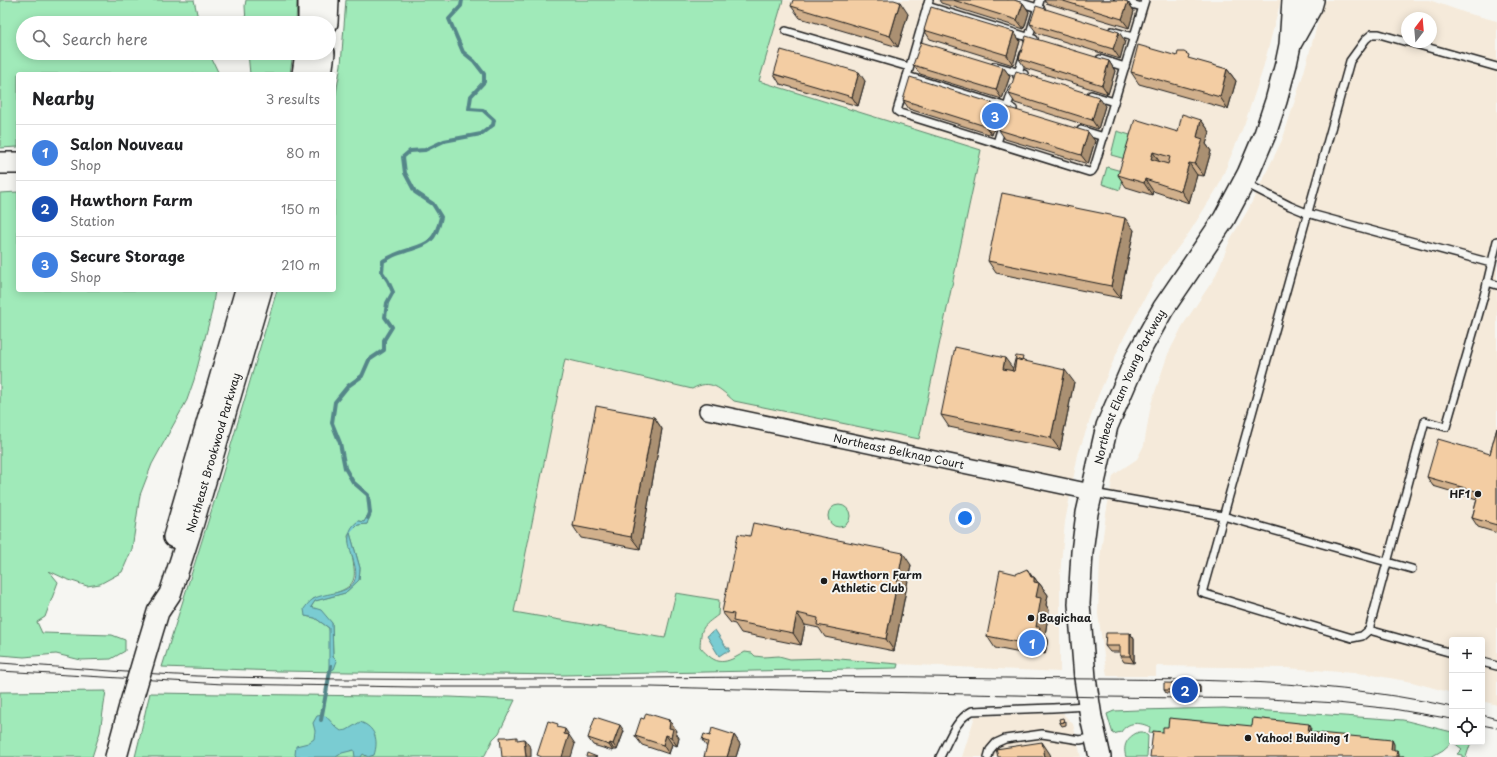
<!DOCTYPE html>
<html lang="en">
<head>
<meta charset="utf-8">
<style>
	:root { --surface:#fff; --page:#f6f6f6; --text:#202124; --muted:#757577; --line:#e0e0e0; --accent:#d93025 }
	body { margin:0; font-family:"Playpen Sans",sans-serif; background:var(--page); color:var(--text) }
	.controls { position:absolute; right:12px; bottom:12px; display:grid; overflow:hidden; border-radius:4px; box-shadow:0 2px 10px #0003 }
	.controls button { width:36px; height:36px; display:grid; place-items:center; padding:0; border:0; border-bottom:1px solid var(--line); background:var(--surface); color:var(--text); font:20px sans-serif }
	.compass { position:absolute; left:1401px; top:12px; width:36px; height:36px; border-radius:50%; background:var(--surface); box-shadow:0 2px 10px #0003; rotate:16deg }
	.you { position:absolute; left:965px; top:518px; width:14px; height:14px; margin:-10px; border:3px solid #fff; border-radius:50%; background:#1a73e8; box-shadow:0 0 0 6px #1a73e833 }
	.badge { display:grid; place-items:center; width:26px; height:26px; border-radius:50%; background:var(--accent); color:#fff; font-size:13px; font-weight:700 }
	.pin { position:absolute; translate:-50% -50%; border:2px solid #fff; box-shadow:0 1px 4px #0006 }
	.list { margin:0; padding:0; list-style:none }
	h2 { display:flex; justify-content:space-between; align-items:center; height:52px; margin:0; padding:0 16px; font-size:17px }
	h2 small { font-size:13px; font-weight:400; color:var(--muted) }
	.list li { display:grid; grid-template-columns:26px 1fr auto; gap:12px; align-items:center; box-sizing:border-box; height:56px; padding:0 16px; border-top:1px solid var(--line) }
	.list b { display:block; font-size:15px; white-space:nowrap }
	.list p { margin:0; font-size:13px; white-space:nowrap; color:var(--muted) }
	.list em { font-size:13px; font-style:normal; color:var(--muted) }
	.icon { flex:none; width:22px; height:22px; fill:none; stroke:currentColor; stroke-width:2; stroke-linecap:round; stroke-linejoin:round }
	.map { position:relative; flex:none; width:1497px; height:757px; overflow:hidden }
	.search { position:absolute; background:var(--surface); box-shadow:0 2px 10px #0003; left:16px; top:16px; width:320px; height:44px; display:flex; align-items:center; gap:10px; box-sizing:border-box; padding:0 14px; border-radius:22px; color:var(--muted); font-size:15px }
	.panel { position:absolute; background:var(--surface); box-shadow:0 2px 10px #0003; left:16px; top:72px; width:320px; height:220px; border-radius:4px }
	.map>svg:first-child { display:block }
	.built { fill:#f5eada; fill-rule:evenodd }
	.green { fill:#a0eab9; stroke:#5e836a; fill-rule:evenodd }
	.water { fill:#7accd2; stroke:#548689 }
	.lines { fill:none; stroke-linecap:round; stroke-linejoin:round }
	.stream { stroke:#548689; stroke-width:4 }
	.lane-casing { stroke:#1c1c1c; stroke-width:10 }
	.street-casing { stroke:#1c1c1c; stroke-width:18 }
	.secondary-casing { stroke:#1c1c1c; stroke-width:24 }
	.lane { stroke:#f6f6f2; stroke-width:7 }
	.street { stroke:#f6f6f2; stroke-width:15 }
	.secondary { stroke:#f6f6f2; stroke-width:21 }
	.tram { stroke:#1c1c1c; stroke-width:1 }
	.secondary-bridge-casing { stroke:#1c1c1c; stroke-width:24; stroke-linecap:butt }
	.secondary-bridge { stroke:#f6f6f2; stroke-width:21 }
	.wall { fill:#d1b08c; stroke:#1c1c1c }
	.shaded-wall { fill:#aa9072; stroke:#1c1c1c }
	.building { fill:#f3cda3; stroke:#1c1c1c; fill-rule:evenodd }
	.poi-dot { fill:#1c1c1c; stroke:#f6f6f2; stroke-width:1.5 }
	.labels { text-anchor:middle; stroke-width:4; stroke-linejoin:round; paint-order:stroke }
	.street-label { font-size:11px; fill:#1c1c1c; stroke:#f6f6f2 }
	.poi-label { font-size:11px; font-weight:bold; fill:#1c1c1c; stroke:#f6f6f2; text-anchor:start }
</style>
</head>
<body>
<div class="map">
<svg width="1497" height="757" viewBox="0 0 1497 757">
	<rect width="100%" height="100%" fill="#f6f6f2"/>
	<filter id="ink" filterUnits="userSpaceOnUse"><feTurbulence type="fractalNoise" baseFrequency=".025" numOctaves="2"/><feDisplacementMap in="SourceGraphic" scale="8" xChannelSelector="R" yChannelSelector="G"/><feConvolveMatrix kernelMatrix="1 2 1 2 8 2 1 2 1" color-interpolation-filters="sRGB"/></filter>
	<g filter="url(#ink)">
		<g class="built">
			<path d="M783,0H1281L1262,72L1244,125L1218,187L1189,233L1156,277L1122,341L1098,396L1078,454L1065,522L1060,575V672L898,664L828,658L790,659L779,656L763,657L740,655L735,659L726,662H718L708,657L700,647L701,631L705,625L718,615L719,600L676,593L665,638L514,613L565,359L692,389L699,385L709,384L722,390L734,401L919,438L981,150L759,81Z"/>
			<path d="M1324,0H1429L1466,13L1497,21V705L1482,701V640H1452V693L1412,682L1367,674L1287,668L1156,666V676H1107L1098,614L1100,558L1106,514L1113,476L1119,471L1137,459L1144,445L1151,404L1168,354L1183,325L1215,277L1231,238L1248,210L1283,138L1304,72ZM1407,18H1431V42H1407Z"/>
			<path d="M1064,713V715L1073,724L1081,757H962L975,716Z"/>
		</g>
		<g class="green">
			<path d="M0,0H194L199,23H23V53H209L219,74H18V147L0,148Z"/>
			<path d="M246,0H297L296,23H246L245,6Z"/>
			<path d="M346,0H783L759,81L981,150L919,439L734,401C720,389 711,378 692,389L565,359L514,612L665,638L676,593L719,600L718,615C702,627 701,627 700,647C717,667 725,664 745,652L752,653L755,656L763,657L779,656L790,659L828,658L898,664L897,668L563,675L279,671L162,667L216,496L277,290H334V105L341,65ZM368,515L367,524L358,525L350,533L360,568L359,580L345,593L315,601L311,607L332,623L333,657L329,628L315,618L305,616L313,599C364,587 357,583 348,536L358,521L364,522Z"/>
			<path d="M248,53H293L290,74H250Z"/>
			<path d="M1117,131L1143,139L1136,162L1111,155Z"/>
			<path d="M1107,167L1125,172L1120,190L1102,184Z"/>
			<path d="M18,192V290H215L212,311L194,380L187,400L152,464L140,495L132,549L122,572L100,584L87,586L66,579L49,571L58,582L45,617L37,622L42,633L112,635L125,640V651L111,659L81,660L56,654L24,657L0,655V193Z"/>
			<circle cx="839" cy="516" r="11"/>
			<path d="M106,691L100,732L92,757H0V692Z"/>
			<path d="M150,693L450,697L515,700L499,733L493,739L484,757H135C141,735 144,714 150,693Z"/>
			<path d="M1224,708L1403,720L1452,732V742L1443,750L1431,757H1399L1254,729L1165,735L1149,733L1150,727C1140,722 1128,721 1121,732L1113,734L1107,714L1114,711L1138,710Z"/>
			<path d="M1139,732H1143L1148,736L1147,757H1126C1122,745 1128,736 1139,732Z"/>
			<path d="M1453,742H1471L1466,757H1462V755L1457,754L1462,749Z"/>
		</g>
		<g class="water">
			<path d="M371,513L367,524L358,525L350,533L360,568L359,580L345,593L315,601L311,607L321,610L332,623L333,657L337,661L334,669L329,671V628L315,618L305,616L304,609C306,606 309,602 312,600C322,592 345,596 354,582C363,565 335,538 358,521L364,522L368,515Z"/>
			<path d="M715,630L727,648H730L729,652H725L719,656L707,636Z"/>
			<path d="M324,715C331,720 334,727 341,731L347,730L360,722C375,727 379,740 374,755L368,757L363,754L361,757H355L354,750L342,753L336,757H297L295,755L296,746L308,743L314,739L315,731L313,723L317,716Z"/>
		</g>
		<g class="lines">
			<g class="stream">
				<path d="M368,518L370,513L368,495L353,482L345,468L340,443L332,423L335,402L348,386L362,376L369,360L384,350V340L392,327L385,317L387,303L393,292L388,281L382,272L383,261C387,259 392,256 397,254C422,244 434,249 441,217L433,204L415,192L405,173L403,157L410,151L425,150L444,141L481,134L493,125L494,120L483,110L469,109L471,96L484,82V74L474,61L463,52L449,19L461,6L462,0"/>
				<path d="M321,720L331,666"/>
			</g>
			<defs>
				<g id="lane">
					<path d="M929,0L897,111L900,113L1089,172L1092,171L1094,168L1145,0"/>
					<path d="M1012,0L1041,9"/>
					<path d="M1118,0L1142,7"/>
					<path d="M927,6L1034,39"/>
					<path d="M786,31L909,67"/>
					<path d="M1112,31L1133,37"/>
					<path d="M1028,40L1040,0"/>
					<path d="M1408,42L1497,67"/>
					<path d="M1100,59L1125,67"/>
					<path d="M995,66L1024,74"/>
					<path d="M907,76L1013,109"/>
					<path d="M1017,76L1024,54"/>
					<path d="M1091,95L1114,102"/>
					<path d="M1006,111L1013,88"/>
					<path d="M1081,130L1104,137"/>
					<path d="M997,143L1003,123"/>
					<path d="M1245,183L1290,206L1307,213L1491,263"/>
					<path d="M1487,282L1497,285"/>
					<path d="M1093,493L1223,516L1412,569"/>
					<path d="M1369,630L1362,636L1352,638L1202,593L1350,61L1366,39L1372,34H1379L1407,42"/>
					<path d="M1452,653L1369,630L1425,421L1446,427L1485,292L1497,241"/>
					<path d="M1482,662L1497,666"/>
					<path d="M940,757C949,740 955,720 972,711L1053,708L1087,706"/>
					<path d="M988,757L990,750L996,743L1005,739L1042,734L1080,740L1094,737"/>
				</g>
				<g id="street">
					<path id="s1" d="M707,411L1091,492"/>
				</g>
				<g id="secondary">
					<path d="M309,23V0"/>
					<path d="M327,23L328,0"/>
					<path d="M1292,41L1311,7L1313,0"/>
					<path d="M303,74L306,53"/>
					<path d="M321,74L324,53"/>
					<path d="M0,163H18"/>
					<path d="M174,537L246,290"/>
					<path id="s2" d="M148,645L158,612L170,594L192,526L261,290"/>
					<path d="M116,757L130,706"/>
					<path id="s3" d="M1100,757L1091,717L1085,678L1079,604L1082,552L1087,513L1107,426L1138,354L1163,309L1224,219L1248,174L1265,134L1276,101L1286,64L1290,45L1293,0"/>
				</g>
			</defs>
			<use href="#lane" class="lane-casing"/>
			<use href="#street" class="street-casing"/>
			<use href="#secondary" class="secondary-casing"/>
			<use href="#lane" class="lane"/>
			<use href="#street" class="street"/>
			<use href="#secondary" class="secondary"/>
			<g class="tram">
				<path d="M0,663C75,668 151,675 226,677C487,684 748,673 1008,678C1157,681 1306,674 1452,707"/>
				<path d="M0,671L223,684L414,687H650L1105,697L1268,699L1337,703L1393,709L1452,719"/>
				<path d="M1482,715L1497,719"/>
				<path d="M1482,725L1497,728"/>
			</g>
			<defs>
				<path id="secondary-bridge" d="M130,706L148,645"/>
			</defs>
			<use href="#secondary-bridge" class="secondary-bridge-casing"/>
			<use href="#secondary-bridge" class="secondary-bridge"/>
		</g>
		<g class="wall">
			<path d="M939,0H1014L1023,3L1029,12L1024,29L941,3Z"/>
			<path d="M1044,0H1122L1128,2L1134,11L1129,28L1046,3Z"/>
			<path d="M791,6L908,14L898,47L800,18Z"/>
			<path d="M1030,24L1125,41L1120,59L1037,33Z"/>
			<path d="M924,30L1014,32L1020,41L1013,65L930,39Z"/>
			<path d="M1019,59L1109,61L1115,71L1108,94L1025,68Z"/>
			<path d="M1192,60L1227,69L1236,81L1228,109L1139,84L1131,72Z"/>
			<path d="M913,65L1003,67L1010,76L1002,99L920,74Z"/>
			<path d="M774,74L865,81L858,106L780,84Z"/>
			<path d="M1009,94L1105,106L1098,129L1015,103Z"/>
			<path d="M903,100L999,112L992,135L909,109Z"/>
			<path d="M1201,120L1210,132L1206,144L1211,151L1204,176L1197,175L1189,203L1153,191L1152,195L1126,187L1118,175L1178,132Z"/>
			<path d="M999,130L1095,141L1088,164L1005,139Z"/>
			<path d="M1134,230L1120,298L996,273L988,261Z"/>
			<path d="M1025,360V361L1074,382L1060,450L949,427L941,415Z"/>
			<path d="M654,417L662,429L640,549L581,538L573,526Z"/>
			<path d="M1497,428V533L1478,527L1472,518L1477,499L1433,486L1427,477L1490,454Z"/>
			<path d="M911,565L894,651L825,637L819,628L805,625L801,645L741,633L735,624L731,623L722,612Z"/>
			<path d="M1033,577H1034L1038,583H1039L1048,595L1046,605L1049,610L1045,635L1048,639L1045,654L1027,650L1026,654L995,648L987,636Z"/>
			<path d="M1130,633L1134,639V663L1124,662L1120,656V652H1110L1105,646Z"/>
			<path d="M1198,684L1200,687V693H1166L1164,690Z"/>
			<path d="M644,719L669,720L677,731L676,733L679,738L677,746L672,744L669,754L642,745L635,736Z"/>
			<path d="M1066,721V725L1062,726L1060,723Z"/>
			<path d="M624,731L617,750H614L613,751L593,745L588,738Z"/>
			<path d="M734,735L740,744L736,757H704L707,747L702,740L710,736Z"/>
		</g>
		<g class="shaded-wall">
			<path d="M900,2L908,14L898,47L890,36Z"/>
			<path d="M1128,2L1134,11L1129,28L1122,19Z"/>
			<path d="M1023,3L1029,12L1024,29L1017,20Z"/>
			<path d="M1014,32L1020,41L1013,65L1007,55Z"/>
			<path d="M1119,32L1125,41L1120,59L1113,49Z"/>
			<path d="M1109,61L1115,71L1108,94L1102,85Z"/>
			<path d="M1003,67L1010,76L1002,99L996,90Z"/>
			<path d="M1227,69L1236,81L1228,109L1220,97Z"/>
			<path d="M859,72L865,81L858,106L852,97Z"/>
			<path d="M1099,97L1105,106L1098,129L1092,120Z"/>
			<path d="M992,103L999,112L992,135L985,126Z"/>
			<path d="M1201,120L1210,132L1206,144L1211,151L1204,176L1195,164L1197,137Z"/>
			<path d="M1088,132L1095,141L1088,164L1081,155Z"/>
			<path d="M1153,152L1161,164L1151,159Z"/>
			<path d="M1189,163L1197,175L1189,203L1181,191Z"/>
			<path d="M1145,179L1153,191L1152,195L1144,183Z"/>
			<path d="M1125,218L1134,230L1120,298L1111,286Z"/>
			<path d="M1005,358L1014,370L1012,377L1003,369Z"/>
			<path d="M1065,370L1074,382L1060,450L1051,438Z"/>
			<path d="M654,417L662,429L640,549L631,537Z"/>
			<path d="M903,553L911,565L894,651L886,639Z"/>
			<path d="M1027,569L1034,579V577L1039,584V583L1048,595L1046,605L1049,610L1045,635L1048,639L1045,654L1037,642L1036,627V597L1034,582Z"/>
			<path d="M797,613L805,625L801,645L793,633Z"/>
			<path d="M1130,633L1134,639V663L1130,656Z"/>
			<path d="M1018,638L1027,650L1026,654L1017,642Z"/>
			<path d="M1198,684L1200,687V693L1198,690Z"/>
			<path d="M669,720L677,731L676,733L679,738L677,746L671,737L669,728Z"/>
			<path d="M1309,724L1311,727L1310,735L1308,732Z"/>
			<path d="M620,725L624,731L617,750L613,744Z"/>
			<path d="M565,729L575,744L571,757H562L564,734Z"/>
			<path d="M666,735L672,744L669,754L663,745Z"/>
			<path d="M734,735L740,744L736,757H727Z"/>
			<path d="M524,739L531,748V757H526Z"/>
			<path d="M1392,740L1394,744V753L1391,750Z"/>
			<path d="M1042,742L1050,754L1051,757H1045Z"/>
			<path d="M610,743L614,750L613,751L609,745Z"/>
			<path d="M1397,750L1399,753V757L1396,756Z"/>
		</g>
		<g class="building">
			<path d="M793,0H894L900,2L890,36L791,6Z"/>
			<path d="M953,0H1014L1023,3L1017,20Z"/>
			<path d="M1060,0H1122L1128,2L1122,19Z"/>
			<path d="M1036,6L1119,32L1113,49L1030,24Z"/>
			<path d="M931,7L1014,32L1007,55L924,30Z"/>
			<path d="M1026,36L1109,61L1102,85L1019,59Z"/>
			<path d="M921,42L1003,67L996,90L913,65Z"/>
			<path d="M1138,45L1177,56L1178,52H1184L1189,55L1188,58L1227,69L1220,97L1131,72Z"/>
			<path d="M781,50L859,72L852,97L774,74Z"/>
			<path d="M1016,71L1099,97L1092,120L1009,94Z"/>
			<path d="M910,77L992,103L985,126L903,100Z"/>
			<path d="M1006,107L1088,132L1081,155L999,130Z"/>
			<path d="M1182,114L1201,120L1197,137L1203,139L1195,164L1189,163L1181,191L1145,179L1144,183L1118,175L1135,119L1178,132ZM1153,152L1170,157L1168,164L1151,159Z"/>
			<path d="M1002,193L1125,218L1111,286L988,261Z"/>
			<path d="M955,347L1005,358L1003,369L1014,371L1016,359L1065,370L1051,438L941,415Z"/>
			<path d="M1016,356L1023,357L1022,361L1016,359L1014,371H1012Z"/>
			<path d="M596,406L654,417L631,537L573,526Z"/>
			<path d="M1497,428V525L1472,518L1479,492L1427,477L1438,439L1490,454Z"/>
			<path d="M753,523L903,553L886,639L817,625L818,618L797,613L793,633L733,621L734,614L722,612L738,534L750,536Z"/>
			<path d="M1027,569L1031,577H1034V582L1039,583L1036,597L1041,598L1036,627H1040L1037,642L1018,638L1017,642L987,636L1000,570L1016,574Z"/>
			<path d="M1106,633H1130V656H1120V646H1105Z"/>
			<path d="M1164,683L1198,684V690H1164Z"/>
			<path d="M646,713L669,720L668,721L670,722L669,728L673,729L671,737L666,735L663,745L635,736L641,718L644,719Z"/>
			<path d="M595,717L620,725L613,744L610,743L609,745L588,738Z"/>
			<path d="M1063,718L1064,722L1060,723L1059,719Z"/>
			<path d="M1169,718L1252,726L1253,718L1309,724L1308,732L1392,740L1391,750H1397L1396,756H1404V757H1150L1153,731L1163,732V727H1168Z"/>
			<path d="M548,721L558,724L557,727L565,729L564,734L569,735L562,757H542L537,755Z"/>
			<path d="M712,728L734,735L727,757H704L708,742L702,740L704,734L710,736Z"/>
			<path d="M500,737H507V738L517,737V740L524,739L526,757H502Z"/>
			<path d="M1042,742L1045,757H998L996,749Z"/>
			<path d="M587,753L597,757H586Z"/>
		</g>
	</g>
	<g class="poi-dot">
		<circle cx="1478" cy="494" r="4"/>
		<circle cx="824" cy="581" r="4"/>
		<circle cx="1031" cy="618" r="4"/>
		<circle cx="1248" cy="738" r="4"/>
	</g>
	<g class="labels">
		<g class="street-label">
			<text dy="4" stroke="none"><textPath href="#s3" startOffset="380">Northeast Elam Young Parkway</textPath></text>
			<text dy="4" stroke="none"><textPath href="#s1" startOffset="196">Northeast Belknap Court</textPath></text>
			<text dy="4" stroke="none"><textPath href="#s2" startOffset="204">Northeast Brookwood Parkway</textPath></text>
		</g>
		<g class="poi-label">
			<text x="1470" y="498" text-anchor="end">HF1</text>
			<text x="832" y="579">Hawthorn Farm<tspan x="832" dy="13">Athletic Club</tspan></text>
			<text x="1039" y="622">Bagichaa</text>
			<text x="1256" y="742">Yahoo! Building 1</text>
		</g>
	</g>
</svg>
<div class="controls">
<button>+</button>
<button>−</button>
<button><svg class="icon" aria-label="locate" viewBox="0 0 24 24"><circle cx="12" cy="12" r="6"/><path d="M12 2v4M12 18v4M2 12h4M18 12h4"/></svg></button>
</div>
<svg class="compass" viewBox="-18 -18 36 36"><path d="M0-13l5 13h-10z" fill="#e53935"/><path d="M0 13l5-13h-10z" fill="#757577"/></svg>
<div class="you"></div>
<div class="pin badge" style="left:1032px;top:643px;background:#3f7fe0">1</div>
<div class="pin badge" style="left:1185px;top:690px;background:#1a4fb4">2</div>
<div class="pin badge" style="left:995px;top:116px;background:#3f7fe0">3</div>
<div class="search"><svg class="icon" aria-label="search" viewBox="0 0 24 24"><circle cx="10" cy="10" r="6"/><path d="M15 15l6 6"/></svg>Search here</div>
<section class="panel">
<h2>Nearby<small>3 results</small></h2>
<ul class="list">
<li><span class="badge" style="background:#3f7fe0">1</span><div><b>Salon Nouveau</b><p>Shop</p></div><em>80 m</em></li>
<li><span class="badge" style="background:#1a4fb4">2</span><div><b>Hawthorn Farm</b><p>Station</p></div><em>150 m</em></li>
<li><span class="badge" style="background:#3f7fe0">3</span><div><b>Secure Storage</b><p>Shop</p></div><em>210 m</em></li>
</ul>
</section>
</div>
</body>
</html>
